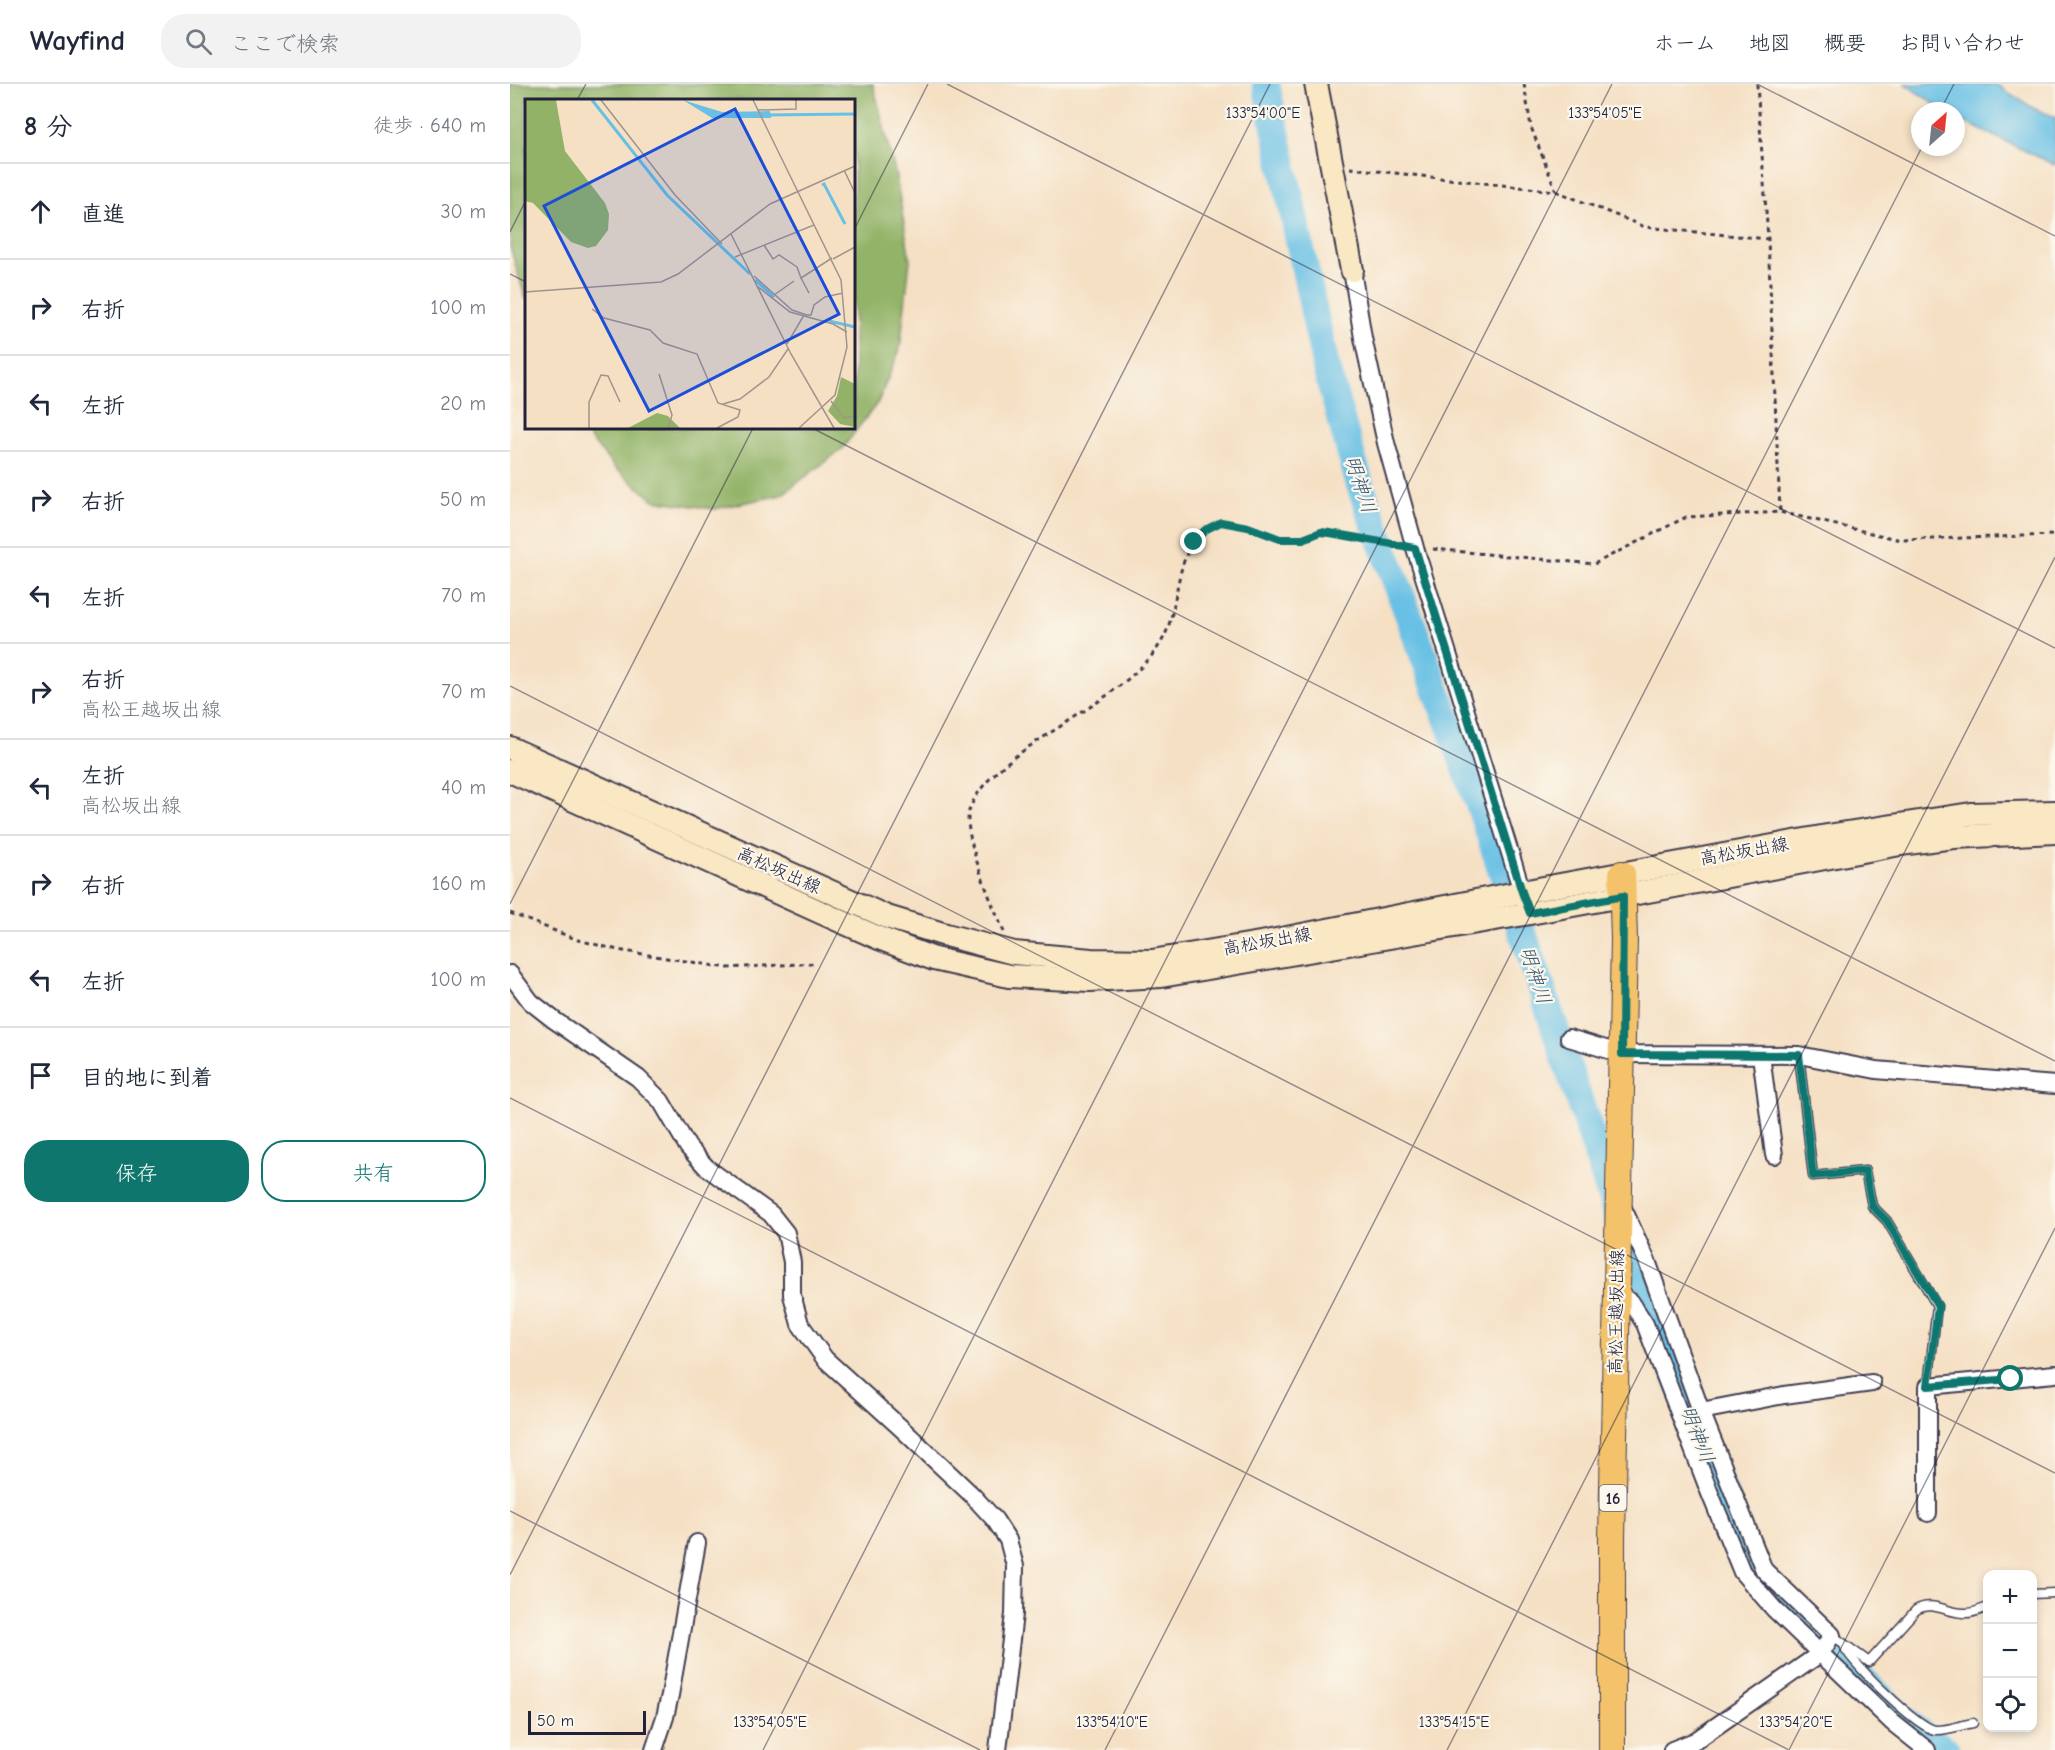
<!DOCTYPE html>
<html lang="ja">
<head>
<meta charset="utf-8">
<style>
	:root { --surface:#fff; --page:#f2f2f3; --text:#1f2937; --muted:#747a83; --line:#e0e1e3; --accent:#0f766e }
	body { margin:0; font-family:"Comic Neue","Klee One",sans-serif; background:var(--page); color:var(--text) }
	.controls { position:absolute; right:18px; bottom:18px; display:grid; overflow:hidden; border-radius:12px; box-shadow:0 3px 9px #0003 }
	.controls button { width:54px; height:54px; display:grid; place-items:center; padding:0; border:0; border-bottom:2px solid var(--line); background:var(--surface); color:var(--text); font:30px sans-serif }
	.compass { position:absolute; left:1401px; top:18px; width:54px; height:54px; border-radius:50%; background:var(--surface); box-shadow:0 3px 9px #0003; rotate:27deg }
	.scale { position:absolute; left:18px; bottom:15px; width:118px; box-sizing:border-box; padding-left:6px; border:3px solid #22223b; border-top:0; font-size:16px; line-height:21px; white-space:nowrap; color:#22223b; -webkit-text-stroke:4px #fbf7ec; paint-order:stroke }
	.stop { position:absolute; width:18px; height:18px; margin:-14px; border:4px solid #0f766e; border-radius:50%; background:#fff }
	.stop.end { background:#0f766e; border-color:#fff; box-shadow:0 2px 6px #0008 }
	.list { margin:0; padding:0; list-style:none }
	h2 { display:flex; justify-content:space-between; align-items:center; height:78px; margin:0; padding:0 24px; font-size:26px }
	h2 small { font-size:20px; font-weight:400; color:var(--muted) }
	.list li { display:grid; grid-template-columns:39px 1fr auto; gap:18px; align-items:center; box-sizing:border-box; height:96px; padding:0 24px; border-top:2px solid var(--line) }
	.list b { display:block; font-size:22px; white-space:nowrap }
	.list p { margin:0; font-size:20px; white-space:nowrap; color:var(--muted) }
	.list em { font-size:20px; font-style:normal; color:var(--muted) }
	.actions { display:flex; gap:12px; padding:18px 24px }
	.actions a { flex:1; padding:14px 0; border:2px solid var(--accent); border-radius:24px; text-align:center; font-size:21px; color:var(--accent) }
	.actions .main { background:var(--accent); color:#fff }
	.icon { flex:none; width:33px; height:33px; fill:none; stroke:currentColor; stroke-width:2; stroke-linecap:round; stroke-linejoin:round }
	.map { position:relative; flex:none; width:1545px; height:1666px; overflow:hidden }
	header { display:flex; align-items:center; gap:36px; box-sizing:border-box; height:84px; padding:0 30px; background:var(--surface); border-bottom:2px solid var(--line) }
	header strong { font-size:28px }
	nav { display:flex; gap:33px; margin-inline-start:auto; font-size:21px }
	.search { width:420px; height:54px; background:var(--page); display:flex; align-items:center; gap:15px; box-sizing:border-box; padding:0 21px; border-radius:24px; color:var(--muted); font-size:22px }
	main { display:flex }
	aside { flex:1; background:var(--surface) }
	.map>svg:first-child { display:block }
	.forest { fill:#92b367; stroke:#5a6a51; stroke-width:1.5 }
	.water { fill:#68c0e5; stroke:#457190; stroke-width:1.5 }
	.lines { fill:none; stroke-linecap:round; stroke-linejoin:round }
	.river { stroke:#68c0e5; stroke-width:28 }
	.lane-casing { stroke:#423e50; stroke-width:11 }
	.street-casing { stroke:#423e50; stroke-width:20 }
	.secondary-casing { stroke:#423e50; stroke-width:26 }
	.primary-casing { stroke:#423e50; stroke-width:28 }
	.path { stroke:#423e50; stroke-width:3; stroke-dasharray:4.5 4.5; stroke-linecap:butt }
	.lane { stroke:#fff; stroke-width:8 }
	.street { stroke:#fff; stroke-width:16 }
	.secondary { stroke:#fae7c3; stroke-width:22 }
	.primary { stroke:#f3c26a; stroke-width:26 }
	.route { stroke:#0f766e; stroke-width:8 }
	.ticks { fill:none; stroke:#22223b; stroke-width:1.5; stroke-opacity:0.45 }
	.labels { text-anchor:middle; stroke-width:4.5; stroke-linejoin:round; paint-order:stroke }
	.shield { fill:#fbf7ec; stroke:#636270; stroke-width:1.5 }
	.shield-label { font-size:16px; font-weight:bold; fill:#22223b }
	.street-label { font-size:18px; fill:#22223b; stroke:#fbf7ec }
	.water-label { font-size:20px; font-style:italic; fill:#3a5976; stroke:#fbf7ec }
	.inset-river { fill:none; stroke:#68c0e5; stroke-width:3 }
	.inset-road { fill:none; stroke:#a1948d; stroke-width:1.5 }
	.view { fill:#1d4ed8; fill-opacity:0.15; stroke:#1d4ed8; stroke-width:3 }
	.inset-edge { fill:none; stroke:#22223b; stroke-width:3 }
	.ticks-label { font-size:15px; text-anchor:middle; fill:#22223b; stroke:#fbf7ec; stroke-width:4.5; stroke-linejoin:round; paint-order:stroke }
</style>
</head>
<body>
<header>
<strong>Wayfind</strong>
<div class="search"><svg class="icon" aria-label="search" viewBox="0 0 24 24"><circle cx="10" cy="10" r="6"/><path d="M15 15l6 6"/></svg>ここで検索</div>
<nav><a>ホーム</a><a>地図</a><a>概要</a><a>お問い合わせ</a></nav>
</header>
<main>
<aside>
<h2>8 分<small>徒歩 · 640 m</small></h2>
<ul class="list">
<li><svg class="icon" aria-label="ahead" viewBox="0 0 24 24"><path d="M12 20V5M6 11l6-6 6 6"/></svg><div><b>直進</b></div><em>30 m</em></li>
<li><svg class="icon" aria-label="right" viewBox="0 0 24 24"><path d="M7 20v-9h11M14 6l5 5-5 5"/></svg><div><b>右折</b></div><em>100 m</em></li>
<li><svg class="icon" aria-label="left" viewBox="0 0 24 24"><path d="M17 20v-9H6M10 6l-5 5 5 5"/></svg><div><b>左折</b></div><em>20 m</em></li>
<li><svg class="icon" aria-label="right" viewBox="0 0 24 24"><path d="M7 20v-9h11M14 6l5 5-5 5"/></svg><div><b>右折</b></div><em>50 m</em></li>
<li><svg class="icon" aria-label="left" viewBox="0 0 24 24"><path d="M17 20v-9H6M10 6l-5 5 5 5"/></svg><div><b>左折</b></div><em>70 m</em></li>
<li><svg class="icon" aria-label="right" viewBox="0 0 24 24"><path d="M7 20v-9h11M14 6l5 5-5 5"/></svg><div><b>右折</b><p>高松王越坂出線</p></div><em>70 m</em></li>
<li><svg class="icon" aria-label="left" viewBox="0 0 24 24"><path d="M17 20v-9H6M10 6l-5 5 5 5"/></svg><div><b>左折</b><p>高松坂出線</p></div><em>40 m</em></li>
<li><svg class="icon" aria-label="right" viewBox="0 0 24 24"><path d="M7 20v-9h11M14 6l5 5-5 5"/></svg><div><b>右折</b></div><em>160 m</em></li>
<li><svg class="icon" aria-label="left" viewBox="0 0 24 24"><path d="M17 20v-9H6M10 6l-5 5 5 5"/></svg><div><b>左折</b></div><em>100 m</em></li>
<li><svg class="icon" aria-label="arrive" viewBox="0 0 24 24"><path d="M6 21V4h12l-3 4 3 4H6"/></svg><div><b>目的地に到着</b></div></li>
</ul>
<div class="actions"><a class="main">保存</a><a>共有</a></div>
</aside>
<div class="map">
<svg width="1545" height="1666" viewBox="0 0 1545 1666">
	<rect width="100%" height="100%" fill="#fbf7ec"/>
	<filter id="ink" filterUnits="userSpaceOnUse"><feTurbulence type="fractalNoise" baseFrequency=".0167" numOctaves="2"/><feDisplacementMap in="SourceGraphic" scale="12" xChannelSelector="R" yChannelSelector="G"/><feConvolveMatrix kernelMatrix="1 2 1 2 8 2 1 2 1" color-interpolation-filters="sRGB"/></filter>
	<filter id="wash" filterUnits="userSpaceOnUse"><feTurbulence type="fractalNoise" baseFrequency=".008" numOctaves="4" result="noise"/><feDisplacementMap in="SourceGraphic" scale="24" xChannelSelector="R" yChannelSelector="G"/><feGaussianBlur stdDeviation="1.35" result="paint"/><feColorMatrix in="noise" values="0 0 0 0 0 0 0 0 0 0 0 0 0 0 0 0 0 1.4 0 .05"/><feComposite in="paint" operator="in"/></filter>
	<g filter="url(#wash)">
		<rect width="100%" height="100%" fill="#f5e0c4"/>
		<path class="forest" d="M0,0H363L386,92L400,176L390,265L368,318L332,365L271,411L204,425L144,416L105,384L71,344H344V16H16V216L0,163Z"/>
		<path class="water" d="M1395,0H1485L1523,24L1545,33V81L1446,34V27H1435Z"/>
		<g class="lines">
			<path class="river" d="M756,0L816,284L850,401L973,731L1084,1060L1127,1194L1216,1416L1236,1474L1257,1503L1403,1644L1436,1666"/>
		</g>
	</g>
	<g filter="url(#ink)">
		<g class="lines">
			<defs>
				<g id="lane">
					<path d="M1289,971L1303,1092L1355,1087L1362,1122L1377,1137L1427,1222L1418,1302"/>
					<path d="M1522,1510L1545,1509"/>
					<path d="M1322,1551L1359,1578L1406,1526C1422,1516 1437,1529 1454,1529C1462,1530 1470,1526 1478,1523"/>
					<path d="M1335,1564C1342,1579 1408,1644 1425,1646C1436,1647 1451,1641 1463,1639"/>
				</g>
				<g id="street">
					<path d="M842,186L853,254L876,359L905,464L1015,817"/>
					<path d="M0,890L21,918L44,936L128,994L151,1017L178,1063L197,1084L261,1130L276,1149L282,1178V1211L290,1240L315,1275L391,1344L462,1411L485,1436L498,1456L505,1482L504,1530L488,1666"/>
					<path d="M1059,954L1112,970L1289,971L1366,986L1545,1001"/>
					<path d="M1251,971L1264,1071"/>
					<path d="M1112,1122L1137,1177L1191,1327L1254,1486L1322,1551L1311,1569L1185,1657L1162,1666"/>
					<path d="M1107,1210L1121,1218L1135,1240L1199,1407L1232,1488L1264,1525L1383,1639L1417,1666"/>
					<path d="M1191,1327L1274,1311L1362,1299"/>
					<path d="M1418,1429V1302L1545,1290"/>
					<path d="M144,1666L155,1633L160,1611L187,1459"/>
				</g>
				<g id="secondary">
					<path d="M806,0L842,186"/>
					<path d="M0,664L377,833L436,851L504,869L581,876L642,877L756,858L1012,808L1317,752L1461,730L1545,728"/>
					<path d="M0,687L319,832L369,854L424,875L499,892L580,896L651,892L1020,829L1390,760L1444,753L1545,748"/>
				</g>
				<path id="primary" d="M1102,1666V1454L1114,855L1112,790"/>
			</defs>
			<use href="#lane" class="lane-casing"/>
			<use href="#street" class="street-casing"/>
			<use href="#secondary" class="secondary-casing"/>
			<use href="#primary" class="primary-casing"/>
			<g class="path">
				<path d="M1014,0L1021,43L1046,107"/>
				<path d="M1247,0L1258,155L1270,428"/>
				<path d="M840,84L1046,107L1135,143L1258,155"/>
				<path d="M923,465L1084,480L1176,433L1270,428L1391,456L1545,451"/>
				<path d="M0,829L68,856L108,866L218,884L307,879"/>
				<path d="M494,848C484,825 452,750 459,727C466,707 482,691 498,678C543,642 631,602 655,551C670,518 664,470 695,446C700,443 706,440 711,438L738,443L770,455H793L811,448L820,449L890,461"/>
			</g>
			<use href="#lane" class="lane"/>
			<use href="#street" class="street"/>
			<use href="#secondary" class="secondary"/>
			<use href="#primary" class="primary"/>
		</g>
	</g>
	<g class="lines" filter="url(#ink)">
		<path class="route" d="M684,458L695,446L711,438L738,443L770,455H793L811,448L820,449L905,464L1012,808L1020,829L1113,812L1112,970L1289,971L1303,1092L1355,1087L1362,1122L1377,1137L1428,1222L1418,1302L1501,1295"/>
	</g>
	<path class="ticks" d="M437,0L1545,564M1247,0L1545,152M67,16L76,0M1430,27L1444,0M344,146L418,0M0,148L16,116M0,190L16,198M302,344L1545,977M0,602L1545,1389M0,820L243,344M0,1014L1279,1666M0,1427L470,1666M0,1491L760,0M253,1666L1102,0M595,1666L1412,63M937,1666L1545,473M1279,1666L1545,1144"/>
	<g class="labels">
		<rect class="shield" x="1089.5" y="1401" width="27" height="26" rx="4.5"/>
		<g class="shield-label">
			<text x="1103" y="1420">16</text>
		</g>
		<g class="street-label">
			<text transform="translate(1234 767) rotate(-10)" y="6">高松坂出線</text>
			<text transform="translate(269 786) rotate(24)" y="6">高松坂出線</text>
			<text transform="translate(757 857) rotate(-10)" y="6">高松坂出線</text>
			<text transform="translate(1106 1228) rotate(-89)" y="6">高松王越坂出線</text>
		</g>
		<g class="water-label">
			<text transform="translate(851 400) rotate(72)" y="7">明神川</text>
			<text transform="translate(1026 891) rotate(72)" y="7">明神川</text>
			<text transform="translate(1188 1350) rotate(69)" y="7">明神川</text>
		</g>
	</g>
	<g transform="translate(15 15)">
		<rect width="330" height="330" fill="#f5e0c4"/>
		<path d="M0,1H31L40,52L80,104L84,115L83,131L71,147L63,149L46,143L8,104L0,102ZM316,278L330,285V328L315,325L303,312L312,297ZM132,314L143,317L155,329H103Z" fill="#92b367"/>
		<path d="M158,1L197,13L245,12L246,19H187Z" fill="#68c0e5"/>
		<path class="inset-river" d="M67,1L142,96L225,175M241,16L330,15M297,86L299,85L320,125M230,181L249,198M304,222L330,228"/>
		<path class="inset-road" d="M76,1L150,96L197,145M228,1L316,181L322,248L310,296L297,308M233,11L271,10V1M319,71L330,94M206,135L266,255L309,329M239,146L248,160L254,156L272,168L276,179M210,158L289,126M308,160L330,148M229,177L267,211L282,216H286L289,206L300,198L318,194M232,187L265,213L308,225L322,233M0,193L136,183L153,175L245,105L330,67M284,194L276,179L307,159M249,196L269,182M67,210L79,219L125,231L138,244L172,255L193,304L215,311L213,318L192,329M262,245L279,216M134,275L147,316L143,329M306,302L319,319L330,317M198,305L215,300L244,278L263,250M64,329V303L76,276L83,277L95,303M274,329L297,308"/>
		<path class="view" d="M210,10L314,215L124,312L19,107Z"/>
		<rect width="330" height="330" class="inset-edge"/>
	</g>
	<g class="ticks-label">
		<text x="753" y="34">133°54'00"E</text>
		<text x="1095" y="34">133°54'05"E</text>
		<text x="260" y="1643">133°54'05"E</text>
		<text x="602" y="1643">133°54'10"E</text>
		<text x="944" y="1643">133°54'15"E</text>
		<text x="1286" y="1643">133°54'20"E</text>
	</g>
</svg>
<div class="controls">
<button>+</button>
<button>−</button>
<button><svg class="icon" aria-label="locate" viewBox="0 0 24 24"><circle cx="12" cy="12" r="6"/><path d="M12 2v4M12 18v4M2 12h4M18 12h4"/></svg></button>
</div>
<svg class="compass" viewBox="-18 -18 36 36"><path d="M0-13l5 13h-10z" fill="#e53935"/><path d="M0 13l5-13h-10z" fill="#747a83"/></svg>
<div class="scale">50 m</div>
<div class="stop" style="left:1501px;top:1295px"></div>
<div class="stop end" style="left:684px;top:458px"></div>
</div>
</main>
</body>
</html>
